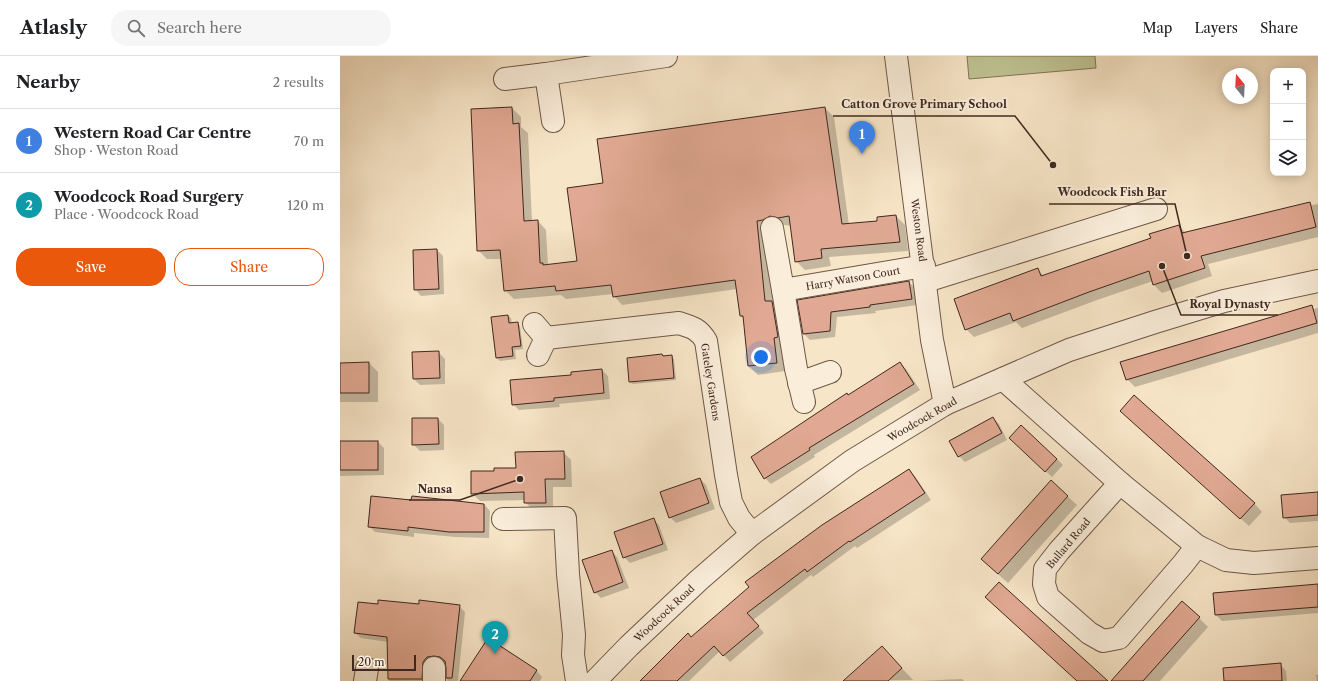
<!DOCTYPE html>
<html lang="en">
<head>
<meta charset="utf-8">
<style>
	:root { --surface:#fff; --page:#f6f6f6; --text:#202124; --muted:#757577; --line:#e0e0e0; --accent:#ea580c }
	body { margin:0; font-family:"Libre Caslon Text",serif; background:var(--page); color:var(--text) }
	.controls { position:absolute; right:12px; top:12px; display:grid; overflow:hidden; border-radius:8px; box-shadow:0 2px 10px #0003 }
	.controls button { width:36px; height:36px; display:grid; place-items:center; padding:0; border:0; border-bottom:1px solid var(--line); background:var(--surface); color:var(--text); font:20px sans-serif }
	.compass { position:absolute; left:882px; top:12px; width:36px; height:36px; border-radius:50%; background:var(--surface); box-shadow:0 2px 10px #0003; rotate:342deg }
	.scale { position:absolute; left:12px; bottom:10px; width:64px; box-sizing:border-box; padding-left:4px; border:2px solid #40281e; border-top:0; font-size:11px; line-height:14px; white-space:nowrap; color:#40281e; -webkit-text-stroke:3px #faeedb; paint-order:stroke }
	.you { position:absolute; left:421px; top:301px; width:14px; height:14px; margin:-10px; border:3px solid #fff; border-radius:50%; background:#1a73e8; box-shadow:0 0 0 6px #1a73e833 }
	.badge { display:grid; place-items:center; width:26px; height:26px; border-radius:50%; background:var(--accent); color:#fff; font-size:13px; font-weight:700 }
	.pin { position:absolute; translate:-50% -33px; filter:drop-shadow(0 1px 2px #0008) }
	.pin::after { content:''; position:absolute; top:21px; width:14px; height:12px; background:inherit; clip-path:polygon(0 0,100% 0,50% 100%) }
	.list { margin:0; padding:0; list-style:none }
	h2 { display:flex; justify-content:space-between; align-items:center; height:52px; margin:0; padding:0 16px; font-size:17px }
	h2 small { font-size:13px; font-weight:400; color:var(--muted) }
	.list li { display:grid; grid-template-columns:26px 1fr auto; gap:12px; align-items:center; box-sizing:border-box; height:64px; padding:0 16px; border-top:1px solid var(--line) }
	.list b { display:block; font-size:15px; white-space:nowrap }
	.list p { margin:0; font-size:13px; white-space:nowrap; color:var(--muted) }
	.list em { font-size:13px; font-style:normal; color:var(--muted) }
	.actions { display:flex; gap:8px; padding:12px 16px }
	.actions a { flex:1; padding:9px 0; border:1px solid var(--accent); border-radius:16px; text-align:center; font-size:14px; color:var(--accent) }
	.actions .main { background:var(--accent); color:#fff }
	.icon { flex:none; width:22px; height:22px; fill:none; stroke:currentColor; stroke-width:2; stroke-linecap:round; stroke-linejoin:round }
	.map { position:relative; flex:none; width:978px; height:625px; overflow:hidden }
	header { display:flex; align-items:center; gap:24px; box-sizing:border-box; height:56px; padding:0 20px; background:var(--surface); border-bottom:1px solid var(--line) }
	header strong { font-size:19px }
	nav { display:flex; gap:22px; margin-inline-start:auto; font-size:14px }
	.search { width:280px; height:36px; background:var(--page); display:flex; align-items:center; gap:10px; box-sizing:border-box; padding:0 14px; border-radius:16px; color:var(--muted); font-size:15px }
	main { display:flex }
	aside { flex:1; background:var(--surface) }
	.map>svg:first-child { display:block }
	.grass { fill:#bfc393; stroke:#807658 }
	.shadow { fill:#0003 }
	.building { fill:#e1a993; stroke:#40281e }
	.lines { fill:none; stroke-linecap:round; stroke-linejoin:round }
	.minor-casing { stroke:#6e5748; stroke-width:24 }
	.minor { stroke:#faeedb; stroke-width:22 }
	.labels { text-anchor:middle; stroke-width:4; stroke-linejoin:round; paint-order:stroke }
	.street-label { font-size:10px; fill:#40281e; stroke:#faeedb }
	.leader { fill:none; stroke:#40281e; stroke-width:1.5 }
	.callout-dot { fill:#40281e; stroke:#faeedb; stroke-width:1.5 }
	.callout-label { font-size:11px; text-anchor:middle; font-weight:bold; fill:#40281e; stroke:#faeedb; stroke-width:4; stroke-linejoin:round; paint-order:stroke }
</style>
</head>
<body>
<header>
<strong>Atlasly</strong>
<div class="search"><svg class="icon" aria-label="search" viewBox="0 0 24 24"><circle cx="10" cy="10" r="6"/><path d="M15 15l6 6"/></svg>Search here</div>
<nav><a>Map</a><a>Layers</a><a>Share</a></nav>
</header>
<main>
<aside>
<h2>Nearby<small>2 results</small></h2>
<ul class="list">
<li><span class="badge" style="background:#3f7fe0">1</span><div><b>Western Road Car Centre</b><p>Shop · Weston Road</p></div><em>70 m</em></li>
<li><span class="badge" style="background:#0f9aa8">2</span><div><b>Woodcock Road Surgery</b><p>Place · Woodcock Road</p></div><em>120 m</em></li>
</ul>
<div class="actions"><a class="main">Save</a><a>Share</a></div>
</aside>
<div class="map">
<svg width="978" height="625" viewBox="0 0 978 625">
	<rect width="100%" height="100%" fill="#f7e5c7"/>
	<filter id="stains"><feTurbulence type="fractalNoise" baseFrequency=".005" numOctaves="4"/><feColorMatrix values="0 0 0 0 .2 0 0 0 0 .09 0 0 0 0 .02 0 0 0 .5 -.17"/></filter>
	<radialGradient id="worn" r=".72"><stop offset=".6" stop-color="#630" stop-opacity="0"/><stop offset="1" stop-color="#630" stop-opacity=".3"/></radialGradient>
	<path class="grass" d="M627,0H755L756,12L629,23Z"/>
	<g class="shadow">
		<path d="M172,52L181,61V71L188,77L192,166L198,165L206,174L208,209L238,206L264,127L485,52L494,61L509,169L538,165L556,160L565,169L568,195L489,201L491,210L465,214L456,205L451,170L439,168L425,173L433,247L441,254L445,315L418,319L409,310L404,263L401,260L397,233L282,249L274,240L273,238L226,243L221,239L174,243L165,234L162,203H147L138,194Z"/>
		<path d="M970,147L972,149L978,148V181L868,208L872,220L822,237L814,229L813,225L757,244L682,272L676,266L634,281L626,273L698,214L704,220L812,183L839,170L846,177Z"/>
		<path d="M97,194L103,200L104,238L81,240L75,233Z"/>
		<path d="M569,226L575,232L577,249L535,255L536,257L497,261L495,281L470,284L464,278L458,245Z"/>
		<path d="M972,251L974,253L978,252V277L795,331L787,323Z"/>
		<path d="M168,260L171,262L172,268L177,267L180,270L183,293L175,294L176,303L160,305L157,302L152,262Z"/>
		<path d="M98,296L105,303V328L80,329L74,323Z"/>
		<path d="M322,299L324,301L332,300L334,303L336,324L293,328L290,326Z"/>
		<path d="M29,307L38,316V346H0V308Z"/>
		<path d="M560,307L566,313L580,334L474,399L475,401L431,428L425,422Z"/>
		<path d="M262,314L268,320L270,343L219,348L220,351L179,354L173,348L232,320Z"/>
		<path d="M653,362L659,368L667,384L625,406L619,400Z"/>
		<path d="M98,363L104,369V394L80,395L73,388Z"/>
		<path d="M789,363L914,447L922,456L909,470Z"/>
		<path d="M0,386H38L44,392V419L0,420Z"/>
		<path d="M676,388L717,403L723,409L712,421Z"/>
		<path d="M223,396L231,404L232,431H213V455H194L185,446V444L140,445L132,437L155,416L177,413Z"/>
		<path d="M569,414L575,420L591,444L517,492L515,490L473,521L471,519L413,564L424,577L390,606L380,595L349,625H301L348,579L351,582Z"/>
		<path d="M360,423L366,429L375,453L336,467L330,461Z"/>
		<path d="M711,425L737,449L668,527L651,512Z"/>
		<path d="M978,437V465L950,467L944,461Z"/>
		<path d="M72,445L144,448L150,455L149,482L115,481L74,477V481L35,476L29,470Z"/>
		<path d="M313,463L319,469L328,494L290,507L284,501Z"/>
		<path d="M271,495L277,501L289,532L261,542L255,536Z"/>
		<path d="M978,529V557L882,565L876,559Z"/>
		<path d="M39,549L119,550L125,556L118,625H107L106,607L101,605L87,625H49L48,586L21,582L15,577Z"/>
		<path d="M859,562L868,571L820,625H778Z"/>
		<path d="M148,583L197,615L202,621L200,625H121Z"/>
		<path d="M542,591L573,624L504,625Z"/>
		<path d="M940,608L946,615L947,625H913Z"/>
		<path d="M976,619H978V625H977Z"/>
		<path d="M622,623L624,625H578Z"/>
	</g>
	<g class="building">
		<path d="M172,51L173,68L179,67L184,165L198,164L200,207H203V209L237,205L227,132L263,127L257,83L485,51L502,168L537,165V161L556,159L560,186L481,193L482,202L455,206L449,160L438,162L430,160L423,164L417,165L425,245H432L438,281L434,282L437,307L408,310L403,260H400L395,224L273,241L271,229L216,235L215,230L164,235L160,194L137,195L131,53Z"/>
		<path d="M970,146L976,171L861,200L865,212L813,229L809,215L749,236L673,265L670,257L625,274L614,243L698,212L701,220L811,182L809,178L839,169L842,177Z"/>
		<path d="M97,193L99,233L74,234L73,194Z"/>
		<path d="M569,225L572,243L530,249V251L491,256L490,275L463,278L457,244Z"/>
		<path d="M972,249L977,267L786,324L780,306Z"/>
		<path d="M168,259L169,267L178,266L181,290L172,291L173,300L156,302L151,261Z"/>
		<path d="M99,295L100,322L73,323L72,296Z"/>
		<path d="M322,298L323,300L332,299L334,322L289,326L287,302Z"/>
		<path d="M29,306V337H0V307Z"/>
		<path d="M560,306L574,328L469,392L470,394L424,423L411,401L507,337L508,339Z"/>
		<path d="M262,313L264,337L214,342V345L172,349L170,324L231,319V316Z"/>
		<path d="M794,339L915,447L900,463L780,355Z"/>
		<path d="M653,361L662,377L618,401L609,385Z"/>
		<path d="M72,362H98L99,388L72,389Z"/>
		<path d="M681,369L717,403L705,416L669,382Z"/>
		<rect x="0" y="385" width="38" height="29"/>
		<path d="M224,395L225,423H205L206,447H184V436L131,438V415H154V412H176L175,396Z"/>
		<path d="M569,413L585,437L510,486L509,485L467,516L465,513L407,557L419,570L383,600L374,590L337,625H300L348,577L351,581L409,531L405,526L482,469Z"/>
		<path d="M360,422L369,447L329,462L320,436Z"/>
		<path d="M711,424L728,440L658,518L641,503Z"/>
		<path d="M978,436V459L943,462L941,439Z"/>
		<path d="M31,440L71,444L72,440L144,448V476H109L68,471V475L28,471Z"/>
		<path d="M314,462L323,488L283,502L274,476Z"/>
		<path d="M272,494L283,526L254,537L242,504Z"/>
		<path d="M659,526L768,625H737L645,541Z"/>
		<path d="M978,528V551L875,559L873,537Z"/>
		<path d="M38,544L79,548V544L120,549L112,622H106V612L105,605L100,601L94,600L87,601L83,606L82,623H48L47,581L14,577L18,546L38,548Z"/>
		<path d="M842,545L860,561L803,625H771Z"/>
		<path d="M148,582L197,614L190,625H120Z"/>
		<path d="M542,590L562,612L548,625H503Z"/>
		<path d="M941,607L942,625H884L883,612Z"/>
	</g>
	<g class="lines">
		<defs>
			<g id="minor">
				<path d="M556,0L592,284L605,348"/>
				<path d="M206,18L213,65"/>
				<path d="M165,23L206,18L326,0"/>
				<path d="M432,172L443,234L584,210"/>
				<path d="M586,225L816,153"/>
				<path d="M443,234L456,313L464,346"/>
				<path d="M194,268L206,282L339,267C352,271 359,273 366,285L386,419L391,446L399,462L412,478"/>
				<path d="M198,299L206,282"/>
				<path d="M663,323L780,427L857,490L886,504L914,507L978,502"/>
				<path d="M459,327L490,316"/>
				<path d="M780,427L719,495L705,513L704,528L708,541L749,577L763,585L779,582L843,508L857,490"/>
				<path d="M163,463L225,462L228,518L234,579L233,599L237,625"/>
				<path d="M25,625L27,613"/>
				<path d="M94,625V612"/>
				<path d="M255,625L289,590L359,524L412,478L512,405L605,348L729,294L815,266L884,245L978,225"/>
			</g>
		</defs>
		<use href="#minor" class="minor-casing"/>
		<use href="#minor" class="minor"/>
	</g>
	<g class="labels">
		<g class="street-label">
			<text transform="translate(579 174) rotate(82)" y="4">Weston Road</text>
			<text transform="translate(513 222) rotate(-10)" y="4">Harry Watson Court</text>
			<text transform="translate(371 326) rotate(81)" y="4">Gateley Gardens</text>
			<text transform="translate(582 363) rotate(-30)" y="4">Woodcock Road</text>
			<text transform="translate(728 487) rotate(-50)" y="4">Bullard Road</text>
			<text transform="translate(324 557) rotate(-43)" y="4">Woodcock Road</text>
		</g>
	</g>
	<path class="leader" d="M713 109L675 60H493M847 200L835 148H709M822 210L841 259H938M180 423L120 444H69"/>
	<g class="callout-dot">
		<circle cx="713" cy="109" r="4"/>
		<circle cx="847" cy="200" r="4"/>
		<circle cx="822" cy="210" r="4"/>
		<circle cx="180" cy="423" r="4"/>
	</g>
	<g class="callout-label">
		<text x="584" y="52">Catton Grove Primary School</text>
		<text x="772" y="140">Woodcock Fish Bar</text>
		<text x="890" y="252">Royal Dynasty</text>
		<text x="95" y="437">Nansa</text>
	</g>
	<rect width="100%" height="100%" filter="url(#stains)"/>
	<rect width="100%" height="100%" fill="url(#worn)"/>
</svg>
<div class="controls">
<button>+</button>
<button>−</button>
<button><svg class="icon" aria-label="layers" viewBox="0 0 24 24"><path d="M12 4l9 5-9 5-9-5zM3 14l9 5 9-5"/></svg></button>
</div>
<svg class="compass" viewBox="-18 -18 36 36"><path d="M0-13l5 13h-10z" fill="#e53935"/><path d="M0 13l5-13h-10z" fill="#757577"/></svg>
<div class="scale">20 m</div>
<div class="you"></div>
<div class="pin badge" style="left:522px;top:98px;background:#3f7fe0">1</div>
<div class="pin badge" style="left:155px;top:598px;background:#0f9aa8">2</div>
</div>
</main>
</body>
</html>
